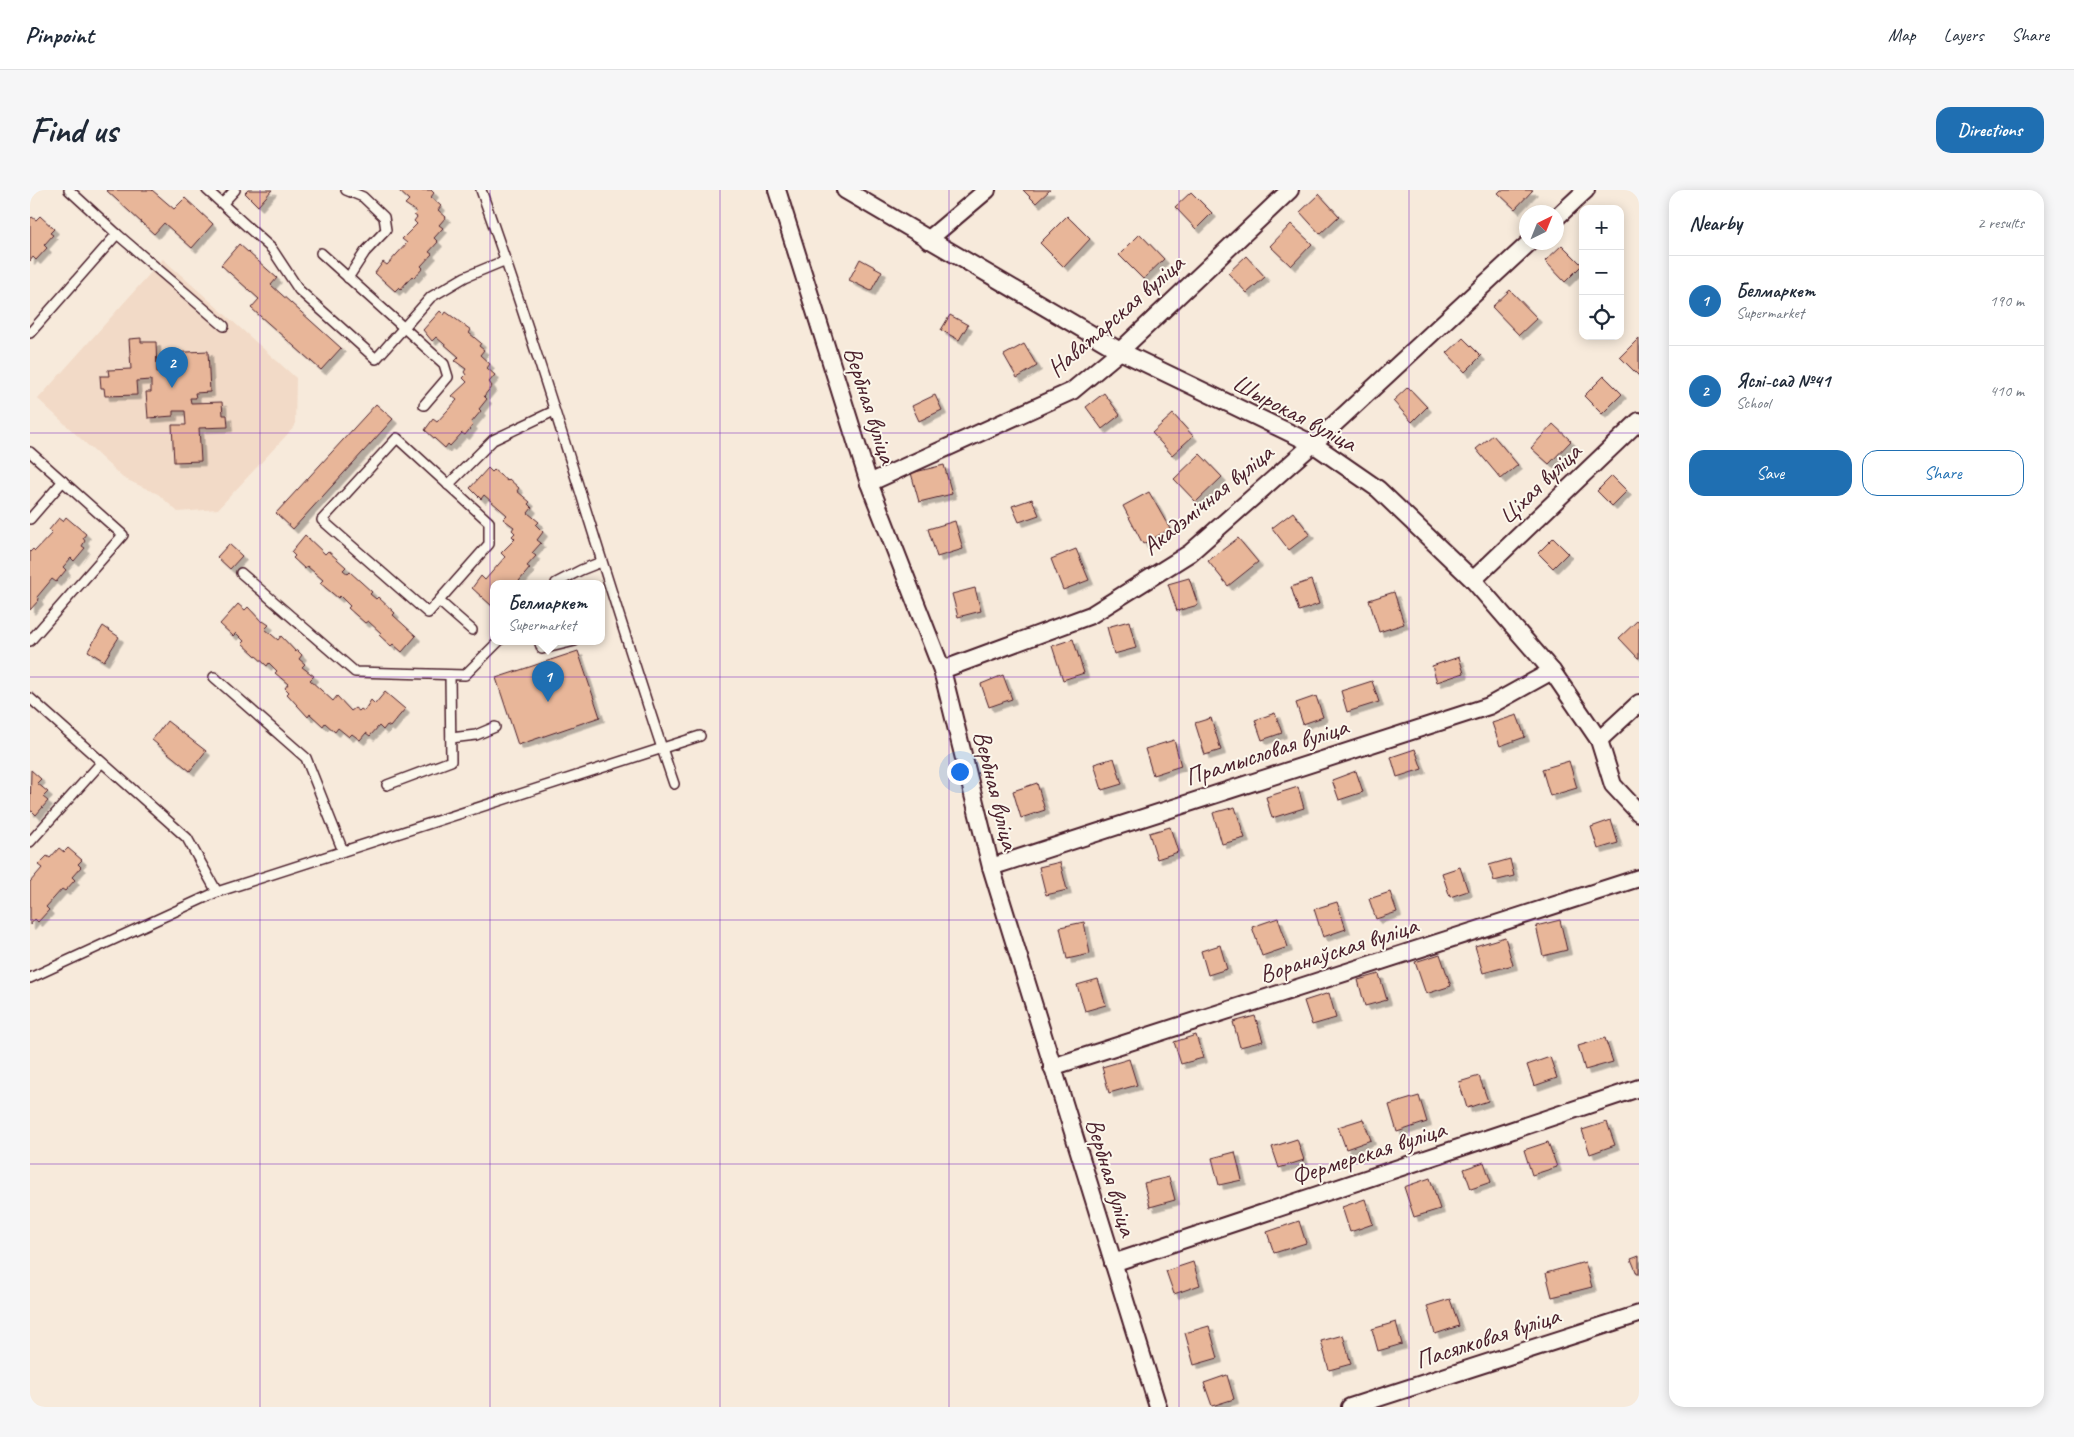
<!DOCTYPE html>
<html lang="en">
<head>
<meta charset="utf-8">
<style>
	:root { --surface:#fff; --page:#f6f6f7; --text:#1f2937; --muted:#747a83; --line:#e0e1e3; --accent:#1f6fb2 }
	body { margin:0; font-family:Caveat,sans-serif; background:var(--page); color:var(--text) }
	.controls { position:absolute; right:15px; top:15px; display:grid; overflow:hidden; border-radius:10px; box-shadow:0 2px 12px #0003 }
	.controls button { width:45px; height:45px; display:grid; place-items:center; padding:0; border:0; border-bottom:1px solid var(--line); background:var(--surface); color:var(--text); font:25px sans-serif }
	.compass { position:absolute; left:1489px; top:15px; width:45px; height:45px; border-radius:50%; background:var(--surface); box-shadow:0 2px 12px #0003; rotate:43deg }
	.you { position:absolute; left:929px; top:581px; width:18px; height:18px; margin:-12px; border:4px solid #fff; border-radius:50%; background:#1a73e8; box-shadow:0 0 0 8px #1a73e833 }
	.badge { display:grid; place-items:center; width:32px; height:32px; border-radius:50%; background:var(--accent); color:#fff; font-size:16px; font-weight:700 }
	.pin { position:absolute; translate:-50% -41px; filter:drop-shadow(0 1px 2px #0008) }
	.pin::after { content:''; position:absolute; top:26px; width:18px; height:15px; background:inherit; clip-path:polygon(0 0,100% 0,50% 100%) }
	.popup { position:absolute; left:460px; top:390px; width:115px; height:65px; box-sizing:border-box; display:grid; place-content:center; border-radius:10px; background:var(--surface); filter:drop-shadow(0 1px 4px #0005); font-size:16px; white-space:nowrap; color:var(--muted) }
	.popup b { font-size:19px; color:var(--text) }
	.popup::after { content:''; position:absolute; left:50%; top:100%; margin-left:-10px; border:10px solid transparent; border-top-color:var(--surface) }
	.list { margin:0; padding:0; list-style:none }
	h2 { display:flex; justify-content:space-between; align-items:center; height:65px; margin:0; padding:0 20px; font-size:21px }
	h2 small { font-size:16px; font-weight:400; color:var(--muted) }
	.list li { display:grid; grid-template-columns:32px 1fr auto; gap:15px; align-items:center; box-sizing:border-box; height:90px; padding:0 20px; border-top:1px solid var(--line) }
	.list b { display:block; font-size:19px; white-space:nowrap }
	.list p { margin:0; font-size:16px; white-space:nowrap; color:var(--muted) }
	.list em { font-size:16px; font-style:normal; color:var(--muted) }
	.actions { display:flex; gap:10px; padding:15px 20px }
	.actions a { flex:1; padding:11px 0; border:1px solid var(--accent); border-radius:15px; text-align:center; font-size:18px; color:var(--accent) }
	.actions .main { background:var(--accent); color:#fff }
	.icon { flex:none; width:28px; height:28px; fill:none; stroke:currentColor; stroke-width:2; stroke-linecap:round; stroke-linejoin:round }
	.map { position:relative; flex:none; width:1609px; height:1217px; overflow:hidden; border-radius:15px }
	header { display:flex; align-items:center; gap:30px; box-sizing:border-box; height:70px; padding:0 25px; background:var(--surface); border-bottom:1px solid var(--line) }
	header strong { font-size:24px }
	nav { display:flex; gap:28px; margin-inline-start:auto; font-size:18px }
	.intro { display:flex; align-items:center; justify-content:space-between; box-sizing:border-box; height:120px; padding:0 30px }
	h1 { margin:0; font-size:35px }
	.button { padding:12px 22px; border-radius:15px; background:var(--accent); color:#fff; font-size:18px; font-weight:700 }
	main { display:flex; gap:30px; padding:0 30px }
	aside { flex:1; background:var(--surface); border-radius:15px; box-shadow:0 2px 12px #0003 }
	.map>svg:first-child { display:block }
	.built { fill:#f2dac7 }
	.building { fill:#e8b699; stroke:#4a1f2b; filter:url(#shadow) }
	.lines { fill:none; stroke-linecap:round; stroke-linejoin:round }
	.lane-casing { stroke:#4a1f2b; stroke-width:12 }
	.street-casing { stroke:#4a1f2b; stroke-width:20 }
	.lane { stroke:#fbf7ec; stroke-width:9 }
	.street { stroke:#fbf7ec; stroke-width:16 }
	.grid { fill:none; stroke:#7b2cbf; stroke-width:1; stroke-opacity:0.55 }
	.labels { text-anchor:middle; stroke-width:4; stroke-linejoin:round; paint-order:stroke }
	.street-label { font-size:25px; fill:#4a1f2b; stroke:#fbf7ec }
</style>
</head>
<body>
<header>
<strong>Pinpoint</strong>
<nav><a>Map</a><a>Layers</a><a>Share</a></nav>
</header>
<div class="intro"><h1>Find us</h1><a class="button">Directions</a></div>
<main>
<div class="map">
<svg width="1609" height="1217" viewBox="0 0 1609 1217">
	<defs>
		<filter id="shadow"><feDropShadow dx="4.5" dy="4.5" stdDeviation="0" flood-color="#0004"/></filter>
	</defs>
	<rect width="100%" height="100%" fill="#f7eadb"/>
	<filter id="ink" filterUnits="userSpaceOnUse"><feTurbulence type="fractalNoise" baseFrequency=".02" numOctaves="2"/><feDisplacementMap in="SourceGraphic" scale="10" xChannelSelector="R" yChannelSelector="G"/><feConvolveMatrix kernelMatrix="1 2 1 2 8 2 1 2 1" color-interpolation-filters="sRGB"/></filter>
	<g filter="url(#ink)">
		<path class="built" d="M133,69L266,188L265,236L188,319L148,322L128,304L93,288L8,209Z"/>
		<g class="building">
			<path d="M76,0H122L144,19L155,8L183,34L162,58L134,33L124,44Z"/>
			<path d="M218,0H242L228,16L215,3Z"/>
			<path d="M368,0H401L404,3L401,7L411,16L408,20L416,27L409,35L413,38L404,48L408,52L399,62L402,64L391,76L393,78L384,88L382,86L371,99L369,97L365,101L345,83L353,72L357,75L377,53L372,49L387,34L384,31L387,27L384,25L387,22L375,14L379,10Z"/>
			<path d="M993,0H1020L1006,13Z"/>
			<path d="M1471,0H1503L1485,19L1468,3Z"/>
			<path d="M1161,2L1182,23L1166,39L1145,17Z"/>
			<path d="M1289,4L1309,26L1290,44L1270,22Z"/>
			<path d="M10,26L24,39L20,43L23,45L14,55L17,58L6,70L3,67L0,71V29L2,27L6,30Z"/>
			<path d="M1037,26L1060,49L1034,77L1010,53Z"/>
			<path d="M1261,34L1282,54L1261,76L1240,56Z"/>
			<path d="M1110,44L1134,69L1113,89L1089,65Z"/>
			<path d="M209,54L247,88L241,95L311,158L291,180L221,118L229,109L191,75Z"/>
			<path d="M1532,55L1552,75L1535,92L1515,71Z"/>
			<path d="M1216,66L1235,87L1217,103L1198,83Z"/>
			<path d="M830,69L852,81L841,101L819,90Z"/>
			<path d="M1480,100L1507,128L1489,145L1462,117Z"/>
			<path d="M410,121L414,125L416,122L441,140L439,143L451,153L449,156L454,160L450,165L460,174L457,178L465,185L459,192L462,196L454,206L457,209L449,219L451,221L441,233L443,235L435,245L432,243L420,256L418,254L415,258L395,240L403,229L407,232L427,210L422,206L437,192L433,188L436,185L434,182L436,179L425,171L429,167L406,147L402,151L393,140Z"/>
			<path d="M920,125L938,135L929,150L911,140Z"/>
			<path d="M111,148V152H126L127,182H138L137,163L178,161L180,202L165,203L166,208H160L161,213L192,212L193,225H197L198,237L169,238L171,271L144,272L142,235H156L155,221H143V226L118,228L116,202H121V190L106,191L107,205L75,206L74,198H71L70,186H79L78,180L101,179L99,149Z"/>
			<path d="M1433,148L1451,166L1435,182L1417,163Z"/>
			<path d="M1609,148V186L1590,167Z"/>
			<path d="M994,154L1007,176L987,188L974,165Z"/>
			<path d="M1574,186L1592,204L1572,224L1554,206Z"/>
			<path d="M1378,197L1397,217L1382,232L1363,211Z"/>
			<path d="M1074,203L1090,225L1072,239L1056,217Z"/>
			<path d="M905,205L912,220L889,231L882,216Z"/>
			<path d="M346,214L363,229L263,339L246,323Z"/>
			<path d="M1143,224L1163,246L1142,265L1122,243Z"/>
			<path d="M1523,234L1541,251L1519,274L1501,258Z"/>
			<path d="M1463,245L1488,275L1471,289L1446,259Z"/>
			<path d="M1170,264L1192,287L1166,312L1144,289Z"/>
			<path d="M914,275L922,304L889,312L881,283Z"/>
			<path d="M458,278L462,282L464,280L477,291L479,289L489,298L487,301L500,312L498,314L502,318L498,323L509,332L506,335L513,342L507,350L511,353L502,363L506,366L497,376L500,378L489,391L491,393H464V414L462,416L442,398L451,386L455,390L475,367L471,363L485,349L482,346L485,343L482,340L484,337L473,329L477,325L454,305L451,309L440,298Z"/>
			<path d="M1582,286L1597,301L1582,316L1567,301Z"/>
			<path d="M1119,302L1140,339L1113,354L1093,316Z"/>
			<path d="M1002,309L1009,325L989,332L982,316Z"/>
			<path d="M1263,322L1280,344L1259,360L1242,338Z"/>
			<path d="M36,327L56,344L53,348L55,351L52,356L55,358L44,371L41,368L33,377L36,380L26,392L22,389L7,407L9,410L0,420V362L3,359L5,361L22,343L19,340L29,328L33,331Z"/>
			<path d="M925,331L933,359L907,367L898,339Z"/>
			<path d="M275,345L295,364L298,361L316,377L313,380L318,384L320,382L342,402L340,404L346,409L348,407L365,423L363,425L386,446L372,462L363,454L361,456L349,445L351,443L338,431L335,433L318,418L320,416L310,406L308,408L290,393L293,390L277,376L275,379L263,368L265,366L261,362Z"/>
			<path d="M1208,348L1228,372L1198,396L1178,371Z"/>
			<path d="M1523,348L1538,363L1523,378L1508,363Z"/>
			<path d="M199,354L212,366L200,379L187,367Z"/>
			<path d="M1046,359L1059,390L1033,400L1021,369Z"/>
			<path d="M1159,388L1168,415L1147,421L1138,394Z"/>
			<path d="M1281,390L1289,414L1269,421L1261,397Z"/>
			<path d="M945,398L951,421L928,427L922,404Z"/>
			<path d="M1364,402L1374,434L1349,442L1339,410Z"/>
			<path d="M208,414L215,420L218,417L232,432L233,431L239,435L235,439L248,450L251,446L266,462L267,460L272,465L269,469L275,474L272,477L284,486L280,490L303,511L307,506L321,521L325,518L329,521L331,519L334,521L341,510L345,514L355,502L375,519L360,537L357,535L353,540L349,536L340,546L336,543L330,550L322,544L319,547L308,538L305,542L295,533L293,536L280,524L278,527L257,504L259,502L255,498L258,494L245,483L247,481L239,473L237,476L212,453L214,451L206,443L203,446L190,434Z"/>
			<path d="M1609,429V468H1608L1589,448Z"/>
			<path d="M1099,431L1106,458L1084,464L1077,437Z"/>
			<path d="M73,436L89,447L74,471L58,461Z"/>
			<path d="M1043,449L1054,483L1033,490L1022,456Z"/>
			<path d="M548,461L570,527L488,555L466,488Z"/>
			<path d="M1429,467L1434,483L1407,492L1402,476Z"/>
			<path d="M973,485L982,509L959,517L951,494Z"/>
			<path d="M1342,491L1349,512L1317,522L1311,501Z"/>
			<path d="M1286,506L1293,527L1273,534L1266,513Z"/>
			<path d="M1245,523L1252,543L1232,550L1225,530Z"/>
			<path d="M1487,525L1495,547L1470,556L1462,533Z"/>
			<path d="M1181,528L1191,560L1175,565L1165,533Z"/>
			<path d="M137,531L176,561L160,581L122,550Z"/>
			<path d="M1144,550L1151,576L1123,585L1115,559Z"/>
			<path d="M1385,559L1392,579L1367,587L1361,567Z"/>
			<path d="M1084,568L1092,594L1072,600L1064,574Z"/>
			<path d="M1539,571L1547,598L1520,606L1512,579Z"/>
			<path d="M1,580L11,589L7,593L18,602L13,607L18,611L6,625L2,621L0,622Z"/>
			<path d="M1326,581L1333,602L1309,610L1302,590Z"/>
			<path d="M1007,593L1015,620L991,628L983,601Z"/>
			<path d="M1268,597L1274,618L1242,628L1236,607Z"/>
			<path d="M1205,617L1215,648L1192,654L1183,623Z"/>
			<path d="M1581,630L1588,653L1568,659L1561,637Z"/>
			<path d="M1140,637L1148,662L1127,669L1119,643Z"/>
			<path d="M29,658L34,662L38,658L52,670L48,674L51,677L42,687L45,690L35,701L32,699L16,717L19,720L8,732L5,729L0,735V692L12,678L8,675L17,666L20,668Z"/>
			<path d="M1480,669L1484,686L1464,691L1459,675Z"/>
			<path d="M1030,672L1037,700L1016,705L1009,677Z"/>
			<path d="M1430,677L1438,701L1420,707L1412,683Z"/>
			<path d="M1360,702L1367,722L1346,729L1339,709Z"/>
			<path d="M1307,712L1316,739L1293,747L1284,719Z"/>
			<path d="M1248,728L1258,757L1232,766L1222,737Z"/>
			<path d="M1530,730L1537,760L1513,766L1506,736Z"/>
			<path d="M1054,732L1060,764L1037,769L1030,737Z"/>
			<path d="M1475,747L1483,775L1453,783L1445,756Z"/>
			<path d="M1190,755L1197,779L1178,785L1171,761Z"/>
			<path d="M1410,764L1421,796L1396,804L1385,772Z"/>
			<path d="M1349,784L1357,810L1335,816L1328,790Z"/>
			<path d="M1068,789L1076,815L1055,821L1047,795Z"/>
			<path d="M1299,803L1306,828L1282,835L1274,811Z"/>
			<path d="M1225,826L1233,851L1210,857L1203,832Z"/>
			<path d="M1166,845L1173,868L1151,874L1144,852Z"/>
			<path d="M1575,848L1583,872L1555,880L1548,856Z"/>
			<path d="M1520,867L1527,888L1504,896L1497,875Z"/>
			<path d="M1099,869L1107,895L1079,903L1072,877Z"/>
			<path d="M1449,886L1458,911L1437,918L1429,892Z"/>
			<path d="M1389,906L1397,932L1367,942L1359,915Z"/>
			<path d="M1333,929L1341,950L1316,959L1308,937Z"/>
			<path d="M1577,932L1585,955L1560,964L1552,940Z"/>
			<path d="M1267,949L1274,970L1249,978L1242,957Z"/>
			<path d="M1518,952L1527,977L1502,985L1494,960Z"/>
			<path d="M1205,962L1212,990L1189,995L1182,968Z"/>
			<path d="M1454,972L1461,992L1441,999L1434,979Z"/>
			<path d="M1139,987L1145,1010L1120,1017L1114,993Z"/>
			<path d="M1400,988L1410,1019L1384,1027L1374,997Z"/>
			<path d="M1335,1009L1343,1034L1320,1042L1312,1017Z"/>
			<path d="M1269,1031L1276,1053L1244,1063L1237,1042Z"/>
			<path d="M1609,1066V1084H1607L1601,1069Z"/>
			<path d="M1163,1072L1170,1095L1144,1104L1136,1081Z"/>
			<path d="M1555,1072L1562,1097L1522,1107L1516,1083Z"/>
			<path d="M1420,1109L1429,1136L1405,1144L1397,1116Z"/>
			<path d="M1366,1132L1372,1154L1348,1161L1342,1139Z"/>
			<path d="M1179,1136L1188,1168L1164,1175L1155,1143Z"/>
			<path d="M1313,1145L1321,1174L1299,1180L1291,1151Z"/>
			<path d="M1197,1185L1204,1209L1182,1216L1174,1193Z"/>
		</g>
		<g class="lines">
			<defs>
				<g id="lane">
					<path d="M177,0L242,59L269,100L346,169L401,107L435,87L476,70"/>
					<path d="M316,0L333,7L354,27L356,40L335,62L318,88"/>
					<path d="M451,0C521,196 577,397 644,594"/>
					<path d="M193,13L205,0"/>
					<path d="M87,44L194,136"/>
					<path d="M291,63L414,174L418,187L394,215"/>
					<path d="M0,143L87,44L39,0"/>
					<path d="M367,248L459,332V354L398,423L292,330Z"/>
					<path d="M0,262L93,345L0,451"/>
					<path d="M418,295L463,250L524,221"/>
					<path d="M0,329L33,291"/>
					<path d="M211,383L325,482L435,485L469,451"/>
					<path d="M526,393L551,380L571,372"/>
					<path d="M409,411L442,440"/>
					<path d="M509,451L512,459L545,451"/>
					<path d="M184,487L276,568L313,661"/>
					<path d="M0,508L157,648L187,702"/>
					<path d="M421,548L446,545L465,537"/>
					<path d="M357,595L421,571L420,485"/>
					<path d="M0,652L71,573"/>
					<path d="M0,788L187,702L670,546"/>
				</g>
				<g id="street">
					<path d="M747,0L839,293L912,480L961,677L1128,1217"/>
					<path d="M815,0L1090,161L1283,254L1348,299L1443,390L1522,481L1569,550L1583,595L1609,623"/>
					<path d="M1526,28L1556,0"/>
					<path d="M898,50L957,0"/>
					<path d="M839,293L1042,201L1090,161L1260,0"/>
					<path d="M1443,390L1609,231"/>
					<path d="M912,480L1061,425L1160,363L1283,254L1500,52"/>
					<path d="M1569,550L1609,513"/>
					<path d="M961,677L1459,516L1522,481"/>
					<path d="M1022,877L1609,688"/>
					<path d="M1083,1073L1609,898"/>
					<path d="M1320,1217L1609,1124"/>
				</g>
			</defs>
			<use href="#lane" class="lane-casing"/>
			<use href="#street" class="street-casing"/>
			<use href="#lane" class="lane"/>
			<use href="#street" class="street"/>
		</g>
	</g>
	<path class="grid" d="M230,0V1217M460,0V1217M690,0V1217M919,0V1217M1149,0V1217M1379,0V1217M0,243H1609M0,487H1609M0,730H1609M0,974H1609"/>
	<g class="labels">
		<g class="street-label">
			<text transform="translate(1085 125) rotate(-41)" y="9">Наватарская вуліца</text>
			<text transform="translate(841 215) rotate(72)" y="9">Вербная вуліца</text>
			<text transform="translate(1265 222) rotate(28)" y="9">Шырокая вуліца</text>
			<text transform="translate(1509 293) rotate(-44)" y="9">Ціхая вуліца</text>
			<text transform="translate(1177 309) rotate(-39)" y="9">Акадэмічная вуліца</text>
			<text transform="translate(1236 561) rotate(-18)" y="9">Прамысловая вуліца</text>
			<text transform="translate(967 600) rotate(76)" y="9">Вербная вуліца</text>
			<text transform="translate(1308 759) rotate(-18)" y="9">Воранаўская вуліца</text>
			<text transform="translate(1338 962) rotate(-18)" y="9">Фермерская вуліца</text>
			<text transform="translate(1082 987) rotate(73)" y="9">Вербная вуліца</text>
			<text transform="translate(1457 1147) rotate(-18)" y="9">Пасялковая вуліца</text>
		</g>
	</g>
</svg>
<div class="controls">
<button>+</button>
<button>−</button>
<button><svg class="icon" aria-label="locate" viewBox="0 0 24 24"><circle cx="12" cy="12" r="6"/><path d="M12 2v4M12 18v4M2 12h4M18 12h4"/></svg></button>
</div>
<svg class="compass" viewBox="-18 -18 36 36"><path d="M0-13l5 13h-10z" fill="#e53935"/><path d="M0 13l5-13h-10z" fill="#747a83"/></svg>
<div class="you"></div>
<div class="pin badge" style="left:518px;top:512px">1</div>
<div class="popup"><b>Белмаркет</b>Supermarket</div>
<div class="pin badge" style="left:142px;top:198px">2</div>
</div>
<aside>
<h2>Nearby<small>2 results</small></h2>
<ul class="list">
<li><span class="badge">1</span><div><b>Белмаркет</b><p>Supermarket</p></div><em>190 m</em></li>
<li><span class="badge">2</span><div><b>Яслі-сад №41</b><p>School</p></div><em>410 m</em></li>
</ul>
<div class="actions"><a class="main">Save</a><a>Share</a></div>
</aside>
</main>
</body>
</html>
